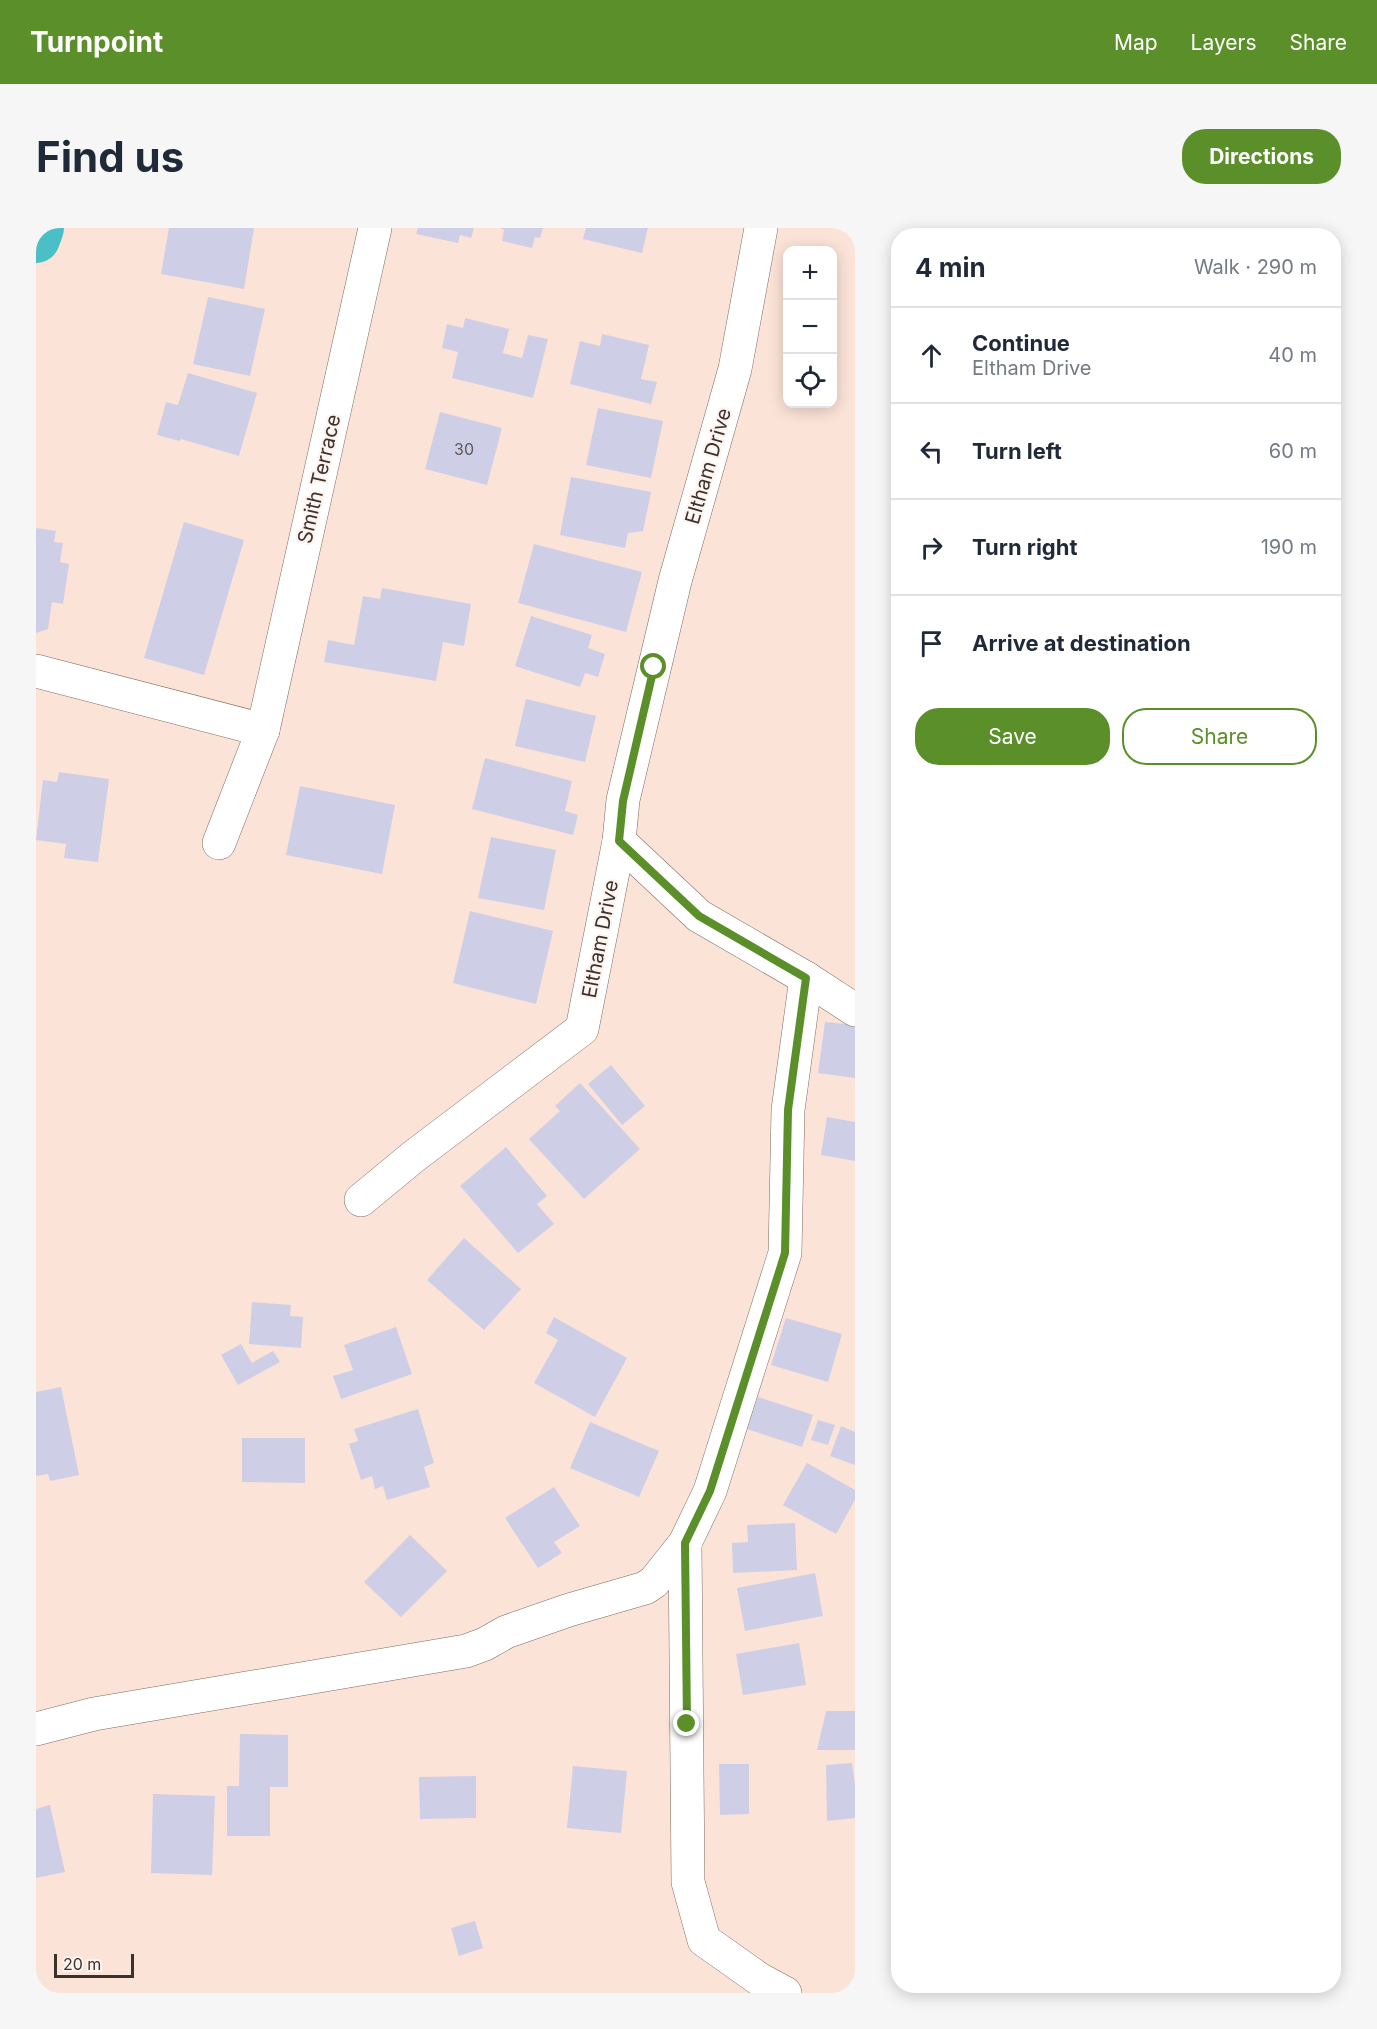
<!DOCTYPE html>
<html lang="en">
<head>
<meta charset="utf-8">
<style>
	:root { --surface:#fff; --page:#f6f6f7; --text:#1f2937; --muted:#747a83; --line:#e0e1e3; --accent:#5a8f29 }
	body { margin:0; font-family:Inter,sans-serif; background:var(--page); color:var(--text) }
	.controls { position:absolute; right:18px; top:18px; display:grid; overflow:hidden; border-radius:12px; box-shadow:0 3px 15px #0003 }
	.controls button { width:54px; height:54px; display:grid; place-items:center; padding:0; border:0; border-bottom:2px solid var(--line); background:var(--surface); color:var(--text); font:30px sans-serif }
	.scale { position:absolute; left:18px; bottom:15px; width:80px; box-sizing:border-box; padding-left:6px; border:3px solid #3b312d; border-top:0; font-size:16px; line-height:21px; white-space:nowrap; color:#3b312d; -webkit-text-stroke:4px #fef4ef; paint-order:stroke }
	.stop { position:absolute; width:18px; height:18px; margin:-14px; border:4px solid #5a8f29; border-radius:50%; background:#fff }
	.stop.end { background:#5a8f29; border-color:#fff; box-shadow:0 2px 6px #0008 }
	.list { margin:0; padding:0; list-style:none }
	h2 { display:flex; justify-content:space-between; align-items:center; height:78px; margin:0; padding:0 24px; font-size:26px }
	h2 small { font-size:20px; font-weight:400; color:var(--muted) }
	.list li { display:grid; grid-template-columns:39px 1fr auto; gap:18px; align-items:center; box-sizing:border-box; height:96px; padding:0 24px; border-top:2px solid var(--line) }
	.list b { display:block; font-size:22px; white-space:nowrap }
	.list p { margin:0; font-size:20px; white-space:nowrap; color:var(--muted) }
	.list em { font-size:20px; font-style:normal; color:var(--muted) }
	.actions { display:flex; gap:12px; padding:18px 24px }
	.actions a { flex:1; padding:14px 0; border:2px solid var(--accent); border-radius:24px; text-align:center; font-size:21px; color:var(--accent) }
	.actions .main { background:var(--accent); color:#fff }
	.icon { flex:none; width:33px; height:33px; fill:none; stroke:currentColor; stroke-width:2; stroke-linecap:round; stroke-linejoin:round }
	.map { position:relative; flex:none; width:819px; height:1765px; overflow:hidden; border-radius:24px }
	header { display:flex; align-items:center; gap:36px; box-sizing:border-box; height:84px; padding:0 30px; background:var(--accent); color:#fff }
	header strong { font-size:28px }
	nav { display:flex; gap:33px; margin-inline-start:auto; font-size:21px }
	.intro { display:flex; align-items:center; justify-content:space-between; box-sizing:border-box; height:144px; padding:0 36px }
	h1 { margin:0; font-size:42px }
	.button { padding:15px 27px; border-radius:24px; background:var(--accent); color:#fff; font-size:21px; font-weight:700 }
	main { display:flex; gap:36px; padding:0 36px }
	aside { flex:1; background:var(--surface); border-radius:24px; box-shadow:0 3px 15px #0003 }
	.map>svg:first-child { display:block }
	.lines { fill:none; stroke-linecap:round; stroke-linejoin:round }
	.river { stroke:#4abfc5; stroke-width:48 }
	.building { fill:#cecfe6 }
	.minor-casing { stroke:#7f6a60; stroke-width:34 }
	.minor { stroke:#fff; stroke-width:33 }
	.route { stroke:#5a8f29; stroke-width:8 }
	.labels { text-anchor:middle; stroke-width:4.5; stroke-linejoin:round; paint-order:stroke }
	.number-label { font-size:16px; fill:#60585b }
	.street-label { font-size:20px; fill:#3b312d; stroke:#fef4ef }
</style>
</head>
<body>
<header>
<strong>Turnpoint</strong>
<nav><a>Map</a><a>Layers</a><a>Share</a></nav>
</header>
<div class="intro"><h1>Find us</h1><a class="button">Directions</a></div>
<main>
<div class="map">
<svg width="819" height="1765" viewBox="0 0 819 1765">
	<rect width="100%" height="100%" fill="#fce3d8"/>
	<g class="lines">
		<path class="river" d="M0,11L4,0"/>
	</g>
	<g class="building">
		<path d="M133,0H218L208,61L125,46Z"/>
		<path d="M382,0H438L435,10L424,7L422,15L380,6Z"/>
		<path d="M464,0H507L504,10L499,9L496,20L466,13L468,2Z"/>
		<path d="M550,0H612L606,25L547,11Z"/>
		<path d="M172,69L229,81L214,148L157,136Z"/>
		<path d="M429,90L473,101L467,125L486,130L492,107L512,111L497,170L416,150L422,124L406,120L411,96L427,100Z"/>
		<path d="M566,106L613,117L605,151L621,154L615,176L534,156L544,113L564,118Z"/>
		<path d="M152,145L221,165L203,228L145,211L144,213L121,207L130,174L142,177Z"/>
		<path d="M562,180L627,193L615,250L550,237Z"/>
		<path d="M404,184L466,200L451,257L389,241Z"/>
		<path d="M535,249L615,264L607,303L592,305L589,320L524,307Z"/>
		<path d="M148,294L208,312L168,447L108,430Z"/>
		<path d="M0,300L20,303L18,314L27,315L24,334L33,336L27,376L16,374L12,401L0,405Z"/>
		<path d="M498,316L606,344L590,404L482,375Z"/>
		<path d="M346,360L435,376L428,418L407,414L400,453L288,434L292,412L318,417L327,368L344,371Z"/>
		<path d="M495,388L556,407L552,420L569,426L562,449L549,445L544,459L479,438Z"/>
		<path d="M490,471L560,488L549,534L479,518Z"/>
		<path d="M449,530L536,553L529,583L542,587L537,607L436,581Z"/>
		<path d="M23,544L73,551L62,634L28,630L30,616L0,612L7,552L21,554Z"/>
		<path d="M264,558L359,577L346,646L250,627Z"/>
		<path d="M455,609L520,622L508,682L442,670Z"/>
		<path d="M434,683L517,703L500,776L417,755Z"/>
		<path d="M789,794L819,797V850L782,845Z"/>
		<path d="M575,837L609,878L586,897L552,856Z"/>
		<path d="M544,855L604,921L548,971L493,911L524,883L519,878Z"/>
		<path d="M791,889L819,894V933L785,927Z"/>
		<path d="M470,919L511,968L501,976L518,996L482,1025L424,958Z"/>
		<path d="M428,1010L485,1061L448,1102L391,1052Z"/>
		<path d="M216,1074L255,1077L254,1088L267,1089L265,1120L213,1116Z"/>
		<path d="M518,1089L591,1130L559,1189L498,1155L522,1112L510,1105Z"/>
		<path d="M750,1090L806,1106L792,1154L735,1137Z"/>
		<path d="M360,1099L376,1146L305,1171L297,1148L317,1142L308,1117Z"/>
		<path d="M205,1116L216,1135L237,1123L244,1134L202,1157L185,1127Z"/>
		<path d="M25,1159L43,1247L14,1253L12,1246L0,1248V1164Z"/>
		<path d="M722,1169L777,1187L766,1219L711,1201Z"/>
		<path d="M382,1181L398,1235L388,1239L394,1259L351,1272L347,1258L339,1261L336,1248L325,1252L313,1216L322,1213L318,1201Z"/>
		<path d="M782,1192L799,1197L792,1217L775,1212Z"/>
		<path d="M554,1194L623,1223L603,1269L534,1240Z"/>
		<path d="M805,1198L819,1204V1237L794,1228Z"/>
		<path d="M206,1210H269V1255L206,1254Z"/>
		<path d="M771,1235L819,1262V1272L800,1306L747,1277Z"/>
		<path d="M518,1259L544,1298L518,1314L526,1325L502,1340L469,1290Z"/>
		<path d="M759,1295L761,1342L697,1345L696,1315L712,1314L711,1297Z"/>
		<path d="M374,1307L411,1343L365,1389L328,1354Z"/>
		<path d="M779,1345L787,1388L709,1403L701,1360Z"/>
		<path d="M763,1415L770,1457L707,1467L700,1426Z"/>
		<path d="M790,1483H819V1522H781Z"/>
		<path d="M204,1506L252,1507V1559H234V1608H191V1558H203Z"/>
		<path d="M816,1535L819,1557V1590L791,1593L790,1537Z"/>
		<path d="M683,1536H713V1586L684,1587Z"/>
		<path d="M537,1538L591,1543L585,1605L531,1600Z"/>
		<path d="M440,1548V1590L384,1591L383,1549Z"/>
		<path d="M117,1566L179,1568L176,1647L115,1645Z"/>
		<path d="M14,1577L29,1644L0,1650V1581Z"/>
		<path d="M439,1693L447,1720L423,1728L415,1700Z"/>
	</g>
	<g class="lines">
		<defs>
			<g id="minor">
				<path d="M0,443L227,502"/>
				<path d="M583,613L663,688L770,750L819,782"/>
				<path d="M183,615L227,502L339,0"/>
				<path d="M325,972L377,929L546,801L583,613L587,572L639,353L699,141L725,0"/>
				<path d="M649,1315L652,1654L668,1712L723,1751L749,1765"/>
				<path d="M0,1501L58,1486L430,1423L449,1416L470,1404L533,1382L609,1360L618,1354L649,1315L674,1263L749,1025L752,882L770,750"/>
			</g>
		</defs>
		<use href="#minor" class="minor-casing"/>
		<use href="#minor" class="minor"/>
	</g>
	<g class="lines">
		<path class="route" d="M618,439L587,573L583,613L663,688L770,750L752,882L749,1025L674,1263L649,1315L651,1496"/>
	</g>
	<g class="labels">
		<g class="number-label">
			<text x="428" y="227">30</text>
		</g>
		<g class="street-label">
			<text transform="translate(672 238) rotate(-74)" y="7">Eltham Drive</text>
			<text transform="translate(283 251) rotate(-77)" y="7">Smith Terrace</text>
			<text transform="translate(564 711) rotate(-79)" y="7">Eltham Drive</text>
		</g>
	</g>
</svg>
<div class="controls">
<button>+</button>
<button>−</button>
<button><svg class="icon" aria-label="locate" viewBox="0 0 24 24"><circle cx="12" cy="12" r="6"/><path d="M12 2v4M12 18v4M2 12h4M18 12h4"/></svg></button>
</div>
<div class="scale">20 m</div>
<div class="stop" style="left:618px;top:439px"></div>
<div class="stop end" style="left:651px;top:1496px"></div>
</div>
<aside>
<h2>4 min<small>Walk · 290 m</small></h2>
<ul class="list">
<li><svg class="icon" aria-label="ahead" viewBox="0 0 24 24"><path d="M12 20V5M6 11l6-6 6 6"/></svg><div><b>Continue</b><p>Eltham Drive</p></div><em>40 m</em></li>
<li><svg class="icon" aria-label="left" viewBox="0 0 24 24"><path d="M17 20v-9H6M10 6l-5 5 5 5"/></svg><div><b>Turn left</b></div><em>60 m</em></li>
<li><svg class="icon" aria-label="right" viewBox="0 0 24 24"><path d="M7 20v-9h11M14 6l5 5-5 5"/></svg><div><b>Turn right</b></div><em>190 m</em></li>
<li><svg class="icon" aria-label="arrive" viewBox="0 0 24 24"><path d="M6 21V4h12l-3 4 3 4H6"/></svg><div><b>Arrive at destination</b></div></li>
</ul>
<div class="actions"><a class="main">Save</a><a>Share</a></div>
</aside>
</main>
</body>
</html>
